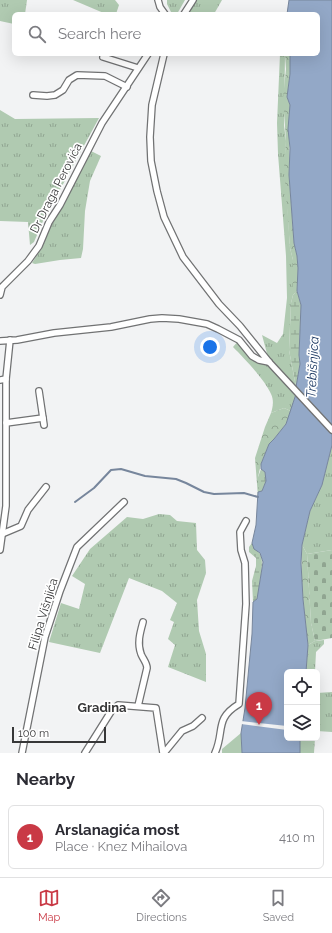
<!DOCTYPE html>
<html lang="en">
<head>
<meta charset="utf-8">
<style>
	:root { --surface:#fff; --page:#f7f7f7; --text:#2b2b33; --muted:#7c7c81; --line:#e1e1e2; --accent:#c93945 }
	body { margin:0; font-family:Raleway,sans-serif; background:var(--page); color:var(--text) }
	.controls { position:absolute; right:12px; bottom:12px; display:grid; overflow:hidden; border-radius:6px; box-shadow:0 4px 16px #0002 }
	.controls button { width:36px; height:36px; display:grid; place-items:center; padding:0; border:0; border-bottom:1px solid var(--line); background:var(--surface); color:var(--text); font:20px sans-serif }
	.scale { position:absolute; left:12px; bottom:10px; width:94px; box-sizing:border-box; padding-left:4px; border:2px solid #373738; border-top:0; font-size:11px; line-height:14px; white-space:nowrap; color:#373738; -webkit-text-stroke:3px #fff; paint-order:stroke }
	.you { position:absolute; left:210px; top:347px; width:14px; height:14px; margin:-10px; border:3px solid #fff; border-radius:50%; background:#1a73e8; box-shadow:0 0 0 6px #1a73e833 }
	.badge { display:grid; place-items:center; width:26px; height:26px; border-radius:50%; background:var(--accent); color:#fff; font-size:13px; font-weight:700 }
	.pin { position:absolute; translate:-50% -33px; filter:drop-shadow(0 1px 2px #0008) }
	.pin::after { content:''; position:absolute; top:21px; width:14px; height:12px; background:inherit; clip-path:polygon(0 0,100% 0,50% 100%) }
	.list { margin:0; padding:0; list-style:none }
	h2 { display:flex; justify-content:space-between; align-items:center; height:52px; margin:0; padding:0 16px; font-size:17px }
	h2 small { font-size:13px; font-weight:400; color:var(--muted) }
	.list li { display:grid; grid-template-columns:26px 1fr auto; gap:12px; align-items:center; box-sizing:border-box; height:64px; margin:0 8px 8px; padding:0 8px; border:1px solid var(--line); border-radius:6px }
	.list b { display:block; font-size:15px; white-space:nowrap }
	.list p { margin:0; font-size:13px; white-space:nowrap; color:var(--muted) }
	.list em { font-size:13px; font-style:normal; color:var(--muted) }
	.icon { flex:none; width:22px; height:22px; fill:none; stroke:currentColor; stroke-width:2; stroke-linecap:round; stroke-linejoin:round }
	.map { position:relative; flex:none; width:332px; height:753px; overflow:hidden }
	.search { position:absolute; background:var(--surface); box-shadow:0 4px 16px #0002; left:12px; right:12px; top:12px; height:44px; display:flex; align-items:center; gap:10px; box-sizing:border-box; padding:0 14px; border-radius:6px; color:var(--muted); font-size:15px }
	.sheet { height:124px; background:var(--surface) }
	nav { display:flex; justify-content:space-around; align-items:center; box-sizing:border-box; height:56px; border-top:1px solid var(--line); background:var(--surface); font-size:11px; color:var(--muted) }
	nav a { display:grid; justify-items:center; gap:2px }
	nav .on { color:var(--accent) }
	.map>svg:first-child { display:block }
	.grass { fill:url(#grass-tufts) }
	.forest { fill:url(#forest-crowns) }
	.wetland { fill:url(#wetland-marsh) }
	.cemetery { fill:url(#cemetery-stones) }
	.water { fill:#93a8c7; stroke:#77869c }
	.pier { fill:#f2f3f4 }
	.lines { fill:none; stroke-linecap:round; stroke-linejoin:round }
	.stream { stroke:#77869c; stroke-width:2 }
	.minor-casing { stroke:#717273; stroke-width:8 }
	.minor { stroke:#fff; stroke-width:5.5 }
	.labels { text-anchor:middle; stroke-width:3.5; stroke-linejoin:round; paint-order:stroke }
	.street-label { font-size:12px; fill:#373738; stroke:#fff }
	.water-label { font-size:13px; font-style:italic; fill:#1d3963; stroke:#fff }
	.neighbourhood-label { font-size:13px; font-weight:bold; fill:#373738; stroke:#fff }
</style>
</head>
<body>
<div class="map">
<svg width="332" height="753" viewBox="0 0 332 753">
	<defs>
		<pattern id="grass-tufts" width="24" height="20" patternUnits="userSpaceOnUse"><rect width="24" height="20" fill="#b0cab1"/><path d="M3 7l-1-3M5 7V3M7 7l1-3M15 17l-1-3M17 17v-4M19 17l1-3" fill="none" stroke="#90a591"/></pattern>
		<pattern id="forest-crowns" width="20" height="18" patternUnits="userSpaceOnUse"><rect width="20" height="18" fill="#b0cab1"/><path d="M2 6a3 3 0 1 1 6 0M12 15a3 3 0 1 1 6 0" fill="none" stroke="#90a591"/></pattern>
		<pattern id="wetland-marsh" width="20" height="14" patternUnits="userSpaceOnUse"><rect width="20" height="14" fill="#b0cab1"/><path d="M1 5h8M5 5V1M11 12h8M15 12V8" fill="none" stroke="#90a591"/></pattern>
		<pattern id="cemetery-stones" width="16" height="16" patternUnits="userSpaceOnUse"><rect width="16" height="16" fill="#b0cab1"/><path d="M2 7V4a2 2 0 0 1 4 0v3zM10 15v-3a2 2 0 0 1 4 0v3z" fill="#90a591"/></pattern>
	</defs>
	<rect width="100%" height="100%" fill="#f2f3f4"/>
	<g class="grass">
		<path d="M0,0H27L25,14H14V24L0,21Z"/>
		<path d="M73,0H115L119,5L116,14H106Z"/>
		<path d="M167,0H185L177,14H172L167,4Z"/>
		<path d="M193,0H222L214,14H184Z"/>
		<path d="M280,54H285L284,125L286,141L285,168L290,248L293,260V295L291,303L289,350L296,387L279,369L296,394L291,411L284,408L271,413C273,407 274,400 271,394C265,380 244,358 233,347L239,340L252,356L269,361L262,335L277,343L283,334L287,298L286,256L278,154L277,123Z"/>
		<path d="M0,110L15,119L99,118L43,221L34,242L30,245L28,222L0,221Z"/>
		<path d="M89,150L101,156L90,181L85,211L83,249L81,258L60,260L35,264L32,263L43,246L49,229L67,199Z"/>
		<path d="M332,445V550L307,554L302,545L310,511L322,485Z"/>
		<path d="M159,514L170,515L177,521L196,523L197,550L205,560L206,573L197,600L199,631L206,654V682L168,667L175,645L168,639L174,622L170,620L177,603L162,591L129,578L100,653L49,642L61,603L79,609L85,584L72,576L90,549L127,517L143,519Z"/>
		<path d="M324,640V644L316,652L315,672H306L308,645L315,641Z"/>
		<path d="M332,692V732L317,731V693Z"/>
		<path d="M241,733L242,753H222V749Z"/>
		<path d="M300,738H315L314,753H300Z"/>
	</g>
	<g class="forest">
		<path d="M285,54H290V74L287,97L290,105L289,175L294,243L297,256L298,268L297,291L293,295V260L290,248L284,168L286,141L283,98L286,69Z"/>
		<path d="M284,408L291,411L286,424L274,439L269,444L261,464L258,477V497L255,458L265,427L271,413Z"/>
		<path d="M302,545L307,554L311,623L315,641L308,645C304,611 300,578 302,545Z"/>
	</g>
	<g class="wetland">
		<path d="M297,291L301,305L299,355L300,364L296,387L289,350L291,303L293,295Z"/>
		<path d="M261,469L265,472L266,481L262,491L258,492V477Z"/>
		<path d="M252,543C254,549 259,551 261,556C264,564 259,590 257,599L253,602L252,581L256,566V558L249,552V547Z"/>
	</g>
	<path class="cemetery" d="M332,550V638L315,641L311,623L307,554Z"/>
	<path class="water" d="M289,0H332V445L322,485L310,511L302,545L301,563L303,599L308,645L306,672H287V738H300V753H242L241,733L245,708L252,634L253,602L257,599L263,562L260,553L254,549L252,543L256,525L258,492L262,491L266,481L265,472L261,469V464L269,444L274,439L286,424L296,394V387L300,364L299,355L301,305L297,291L298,268L297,256L294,243L289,175L290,148L288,129L290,105L287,97L290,74V54H318V14H287Z"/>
	<path class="pier" d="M241,721L287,726V730L241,724Z"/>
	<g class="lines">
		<path class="stream" d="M75,502L94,488L111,470L121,469L145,476L176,479L186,483L204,492L214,494L244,493L258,497"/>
		<defs>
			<g id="minor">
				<path d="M158,0L160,7L165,14"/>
				<path d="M184,14L193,0"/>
				<path d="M164,54L152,105L150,137L151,161L157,191L164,217L183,257L219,304L240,326L269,362L332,430"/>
				<path d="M103,57L138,68"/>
				<path d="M33,95L47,96L55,95L63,90L69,80L77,75L105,76L127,87"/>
				<path d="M0,295L2,287L28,261L39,246L49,222L60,205L102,123L148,54"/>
				<path d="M0,341L17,340L54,333L111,327L150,319L162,318L179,319L207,324L218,329L239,340L252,356L259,360L269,362"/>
				<path d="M0,380L6,379"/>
				<path d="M39,391L44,425"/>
				<path d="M6,423L43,418"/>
				<path d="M2,534L21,526L28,510L46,487"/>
				<path d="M0,550L6,506V379L10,340"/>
				<path d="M138,706L147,668C147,663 143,659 141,654C137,643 140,633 143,622"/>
				<path d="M22,753L45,637L60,591L77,547L124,502"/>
				<path d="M85,753L112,710L118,705L156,708L163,753"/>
				<path d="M164,753L182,731L193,726L202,718"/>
				<path d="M215,753C225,731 214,719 239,704L246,604L245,563L241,550L240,532L246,521"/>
			</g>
		</defs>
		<use href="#minor" class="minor-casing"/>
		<use href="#minor" class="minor"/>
	</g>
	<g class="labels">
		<g class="street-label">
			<text transform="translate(56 188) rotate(-63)" y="4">Dr Draga Perovića</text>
			<text transform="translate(43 614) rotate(-73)" y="4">Filipa Višnjića</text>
		</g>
		<g class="water-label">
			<text transform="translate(312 367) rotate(-87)" y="5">Trebišnjica</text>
		</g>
		<g class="neighbourhood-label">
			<text x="102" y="712">Gradina</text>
		</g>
	</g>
</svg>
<div class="controls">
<button><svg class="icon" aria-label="locate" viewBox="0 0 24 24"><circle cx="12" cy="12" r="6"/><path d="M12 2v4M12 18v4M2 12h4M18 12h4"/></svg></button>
<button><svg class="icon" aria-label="layers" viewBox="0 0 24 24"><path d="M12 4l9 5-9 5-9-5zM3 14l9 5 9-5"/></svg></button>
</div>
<div class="scale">100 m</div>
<div class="you"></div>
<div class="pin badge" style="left:259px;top:725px">1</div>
<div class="search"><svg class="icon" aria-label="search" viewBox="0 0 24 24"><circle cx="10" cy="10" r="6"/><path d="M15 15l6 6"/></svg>Search here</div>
</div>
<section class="sheet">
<h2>Nearby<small></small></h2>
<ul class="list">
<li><span class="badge">1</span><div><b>Arslanagića most</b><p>Place · Knez Mihailova</p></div><em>410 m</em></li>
</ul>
</section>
<nav>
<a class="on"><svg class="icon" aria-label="map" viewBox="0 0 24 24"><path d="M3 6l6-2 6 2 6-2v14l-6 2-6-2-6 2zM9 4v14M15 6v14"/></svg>Map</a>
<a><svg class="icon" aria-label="directions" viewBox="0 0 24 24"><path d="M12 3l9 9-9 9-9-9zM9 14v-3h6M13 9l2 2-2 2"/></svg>Directions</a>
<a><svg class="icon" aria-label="saved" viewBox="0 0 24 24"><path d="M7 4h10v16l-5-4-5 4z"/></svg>Saved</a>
</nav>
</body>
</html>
